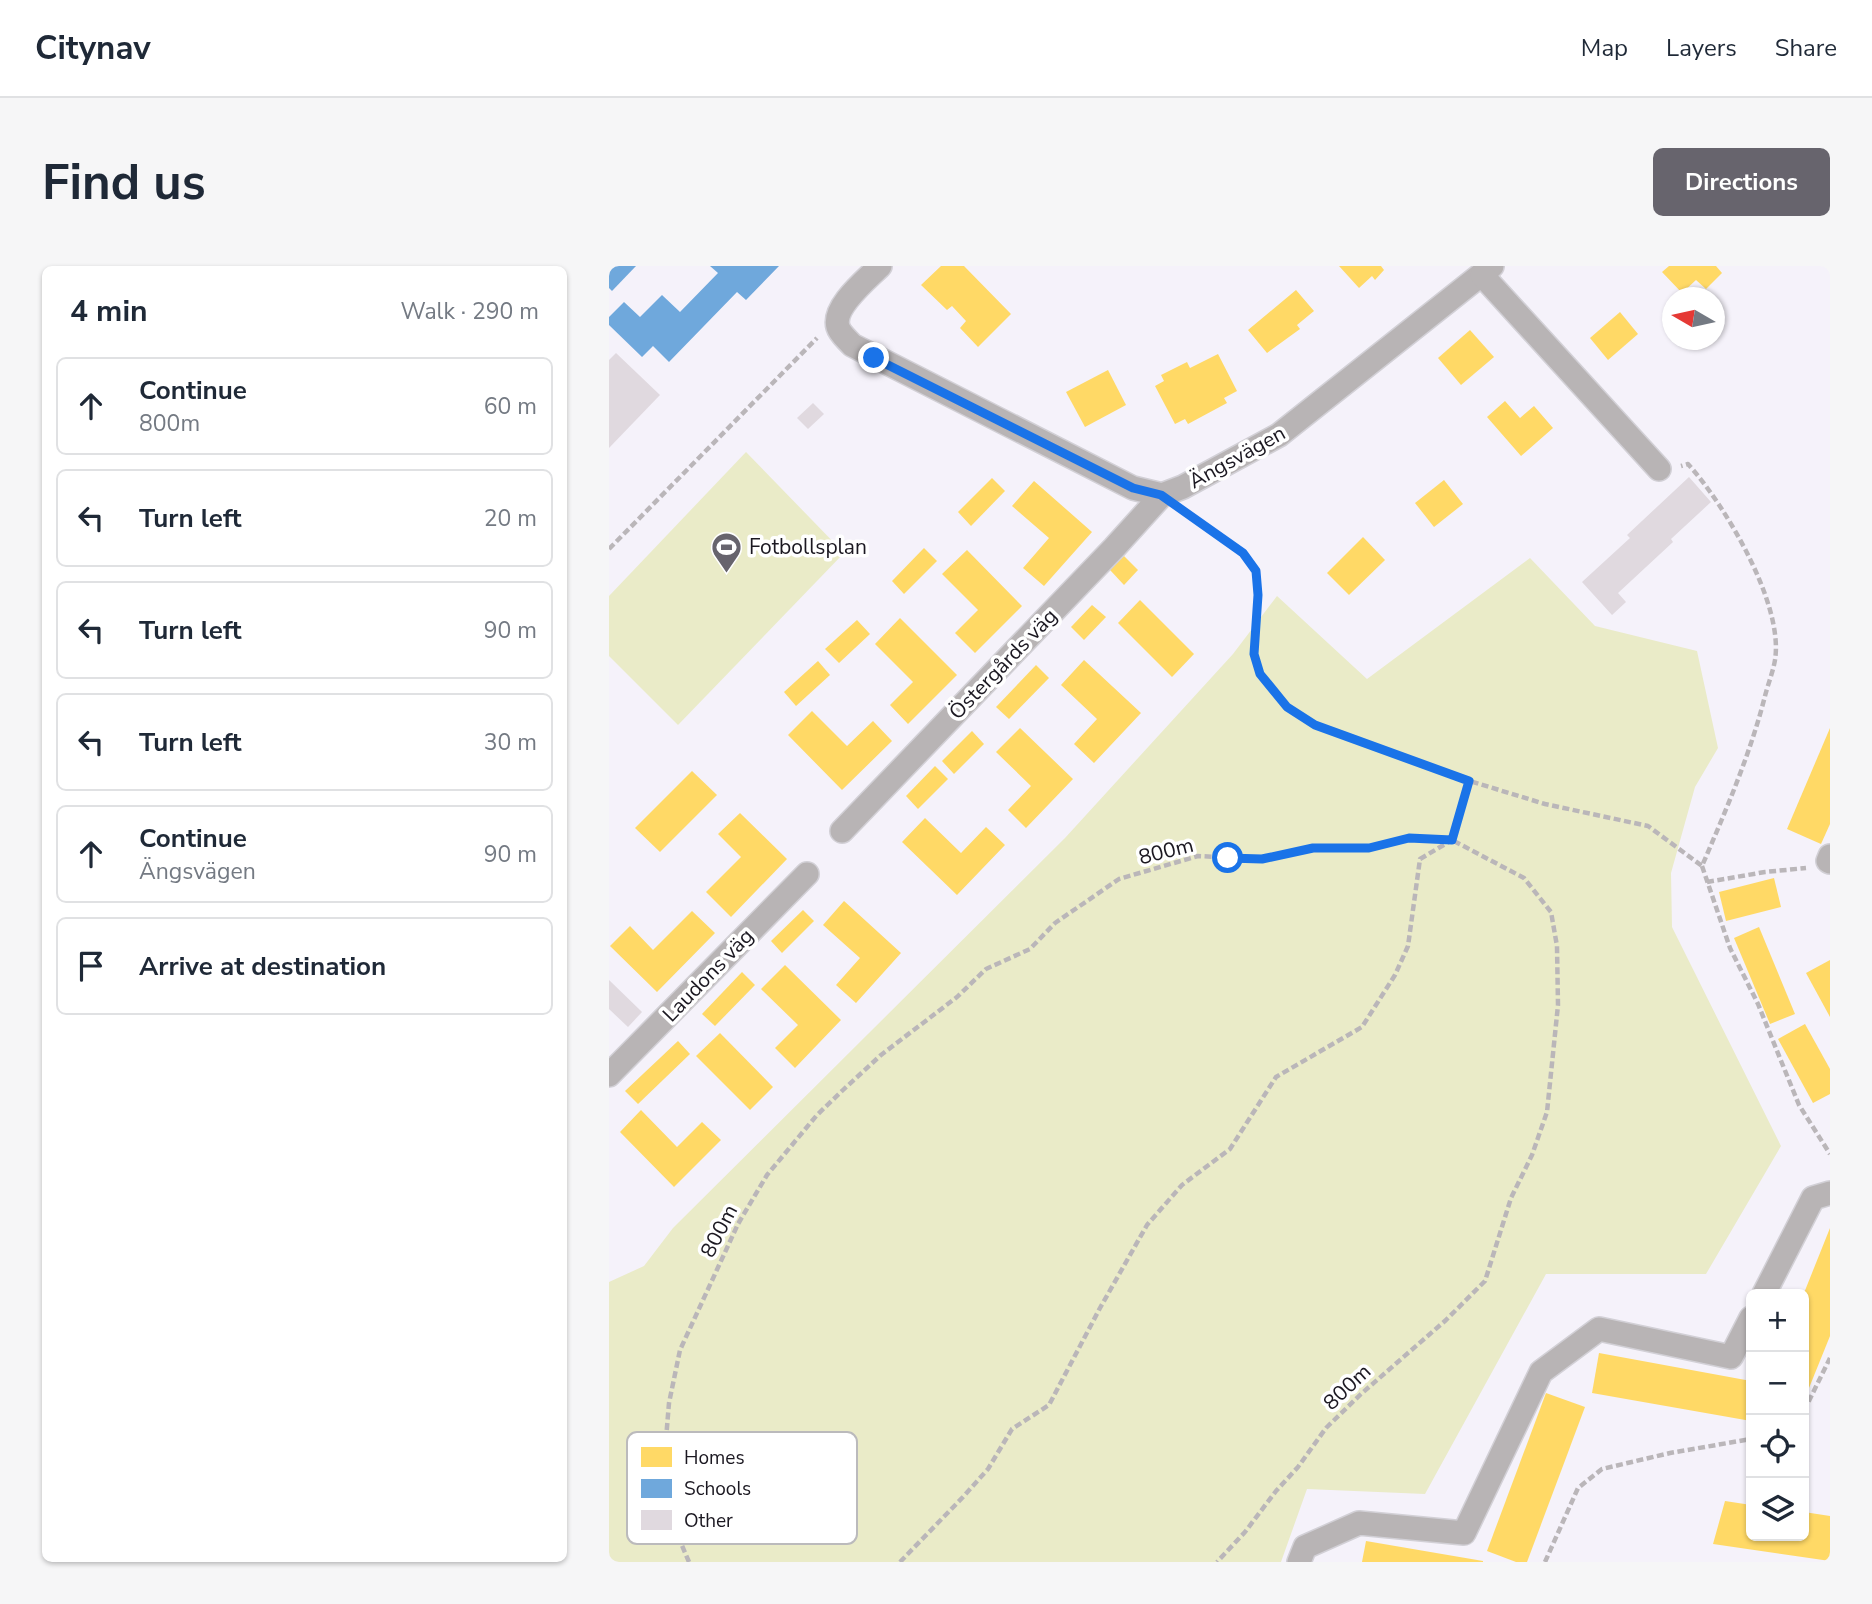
<!DOCTYPE html>
<html lang="en">
<head>
<meta charset="utf-8">
<style>
	:root { --surface:#fff; --page:#f6f6f7; --text:#1f2937; --muted:#747a83; --line:#e0e1e3; --accent:#67646d }
	body { margin:0; font-family:"Nunito Sans",sans-serif; background:var(--page); color:var(--text) }
	.controls { position:absolute; right:21px; bottom:21px; display:grid; overflow:hidden; border-radius:10px; box-shadow:0 2px 5px #0004 }
	.controls button { width:63px; height:63px; display:grid; place-items:center; padding:0; border:0; border-bottom:2px solid var(--line); background:var(--surface); color:var(--text); font:35px sans-serif }
	.compass { position:absolute; left:1053px; top:21px; width:63px; height:63px; border-radius:50%; background:var(--surface); box-shadow:0 2px 5px #0004; rotate:279deg }
	.stop { position:absolute; width:21px; height:21px; margin:-16px; border:5px solid #1a73e8; border-radius:50%; background:#fff }
	.stop.end { background:#1a73e8; border-color:#fff; box-shadow:0 2px 7px #0008 }
	.list { margin:0; padding:0; list-style:none }
	h2 { display:flex; justify-content:space-between; align-items:center; height:91px; margin:0; padding:0 28px; font-size:30px }
	h2 small { font-size:23px; font-weight:400; color:var(--muted) }
	.list li { display:grid; grid-template-columns:46px 1fr auto; gap:21px; align-items:center; box-sizing:border-box; height:98px; margin:0 14px 14px; padding:0 14px; border:2px solid var(--line); border-radius:10px }
	.list b { display:block; font-size:26px; white-space:nowrap }
	.list p { margin:0; font-size:23px; white-space:nowrap; color:var(--muted) }
	.list em { font-size:23px; font-style:normal; color:var(--muted) }
	.icon { flex:none; width:38px; height:38px; fill:none; stroke:currentColor; stroke-width:2; stroke-linecap:round; stroke-linejoin:round }
	.map { position:relative; flex:none; width:1221px; height:1296px; overflow:hidden; border-radius:10px }
	header { display:flex; align-items:center; gap:42px; box-sizing:border-box; height:98px; padding:0 35px; background:var(--surface); border-bottom:2px solid var(--line) }
	header strong { font-size:33px }
	nav { display:flex; gap:38px; margin-inline-start:auto; font-size:24px }
	.intro { display:flex; align-items:center; justify-content:space-between; box-sizing:border-box; height:168px; padding:0 42px }
	h1 { margin:0; font-size:49px }
	.button { padding:18px 32px; border-radius:10px; background:var(--accent); color:#fff; font-size:24px; font-weight:700 }
	main { display:flex; gap:42px; padding:0 42px }
	aside { flex:1; background:var(--surface); border-radius:10px; box-shadow:0 2px 5px #0004 }
	.map>svg:first-child { display:block }
	.green { fill:#eaebc8 }
	.homes { fill:#ffd966 }
	.schools { fill:#6fa8dc }
	.building { fill:#e0d9df }
	.lines { fill:none; stroke-linecap:round; stroke-linejoin:round }
	.street-casing { stroke:#d2d0d6; stroke-width:26 }
	.path { stroke:#bab6b9; stroke-width:4.5; stroke-dasharray:7 3.5; stroke-linecap:butt }
	.street { stroke:#b8b4b5; stroke-width:23 }
	.route { stroke:#1a73e8; stroke-width:9 }
	.labels { text-anchor:middle; stroke-width:7; stroke-linejoin:round; paint-order:stroke }
	.street-label { font-size:21px; fill:#1b1821; stroke:#fff }
	.poi-label { font-size:21px; fill:#1b1821; stroke:#fff; text-anchor:start }
	.key { fill:#fff; stroke:#bbbabc; stroke-width:2 }
	.key-label { font-size:19px; fill:#1b1821 }
</style>
</head>
<body>
<header>
<strong>Citynav</strong>
<nav><a>Map</a><a>Layers</a><a>Share</a></nav>
</header>
<div class="intro"><h1>Find us</h1><a class="button">Directions</a></div>
<main>
<aside>
<h2>4 min<small>Walk · 290 m</small></h2>
<ul class="list">
<li><svg class="icon" aria-label="ahead" viewBox="0 0 24 24"><path d="M12 20V5M6 11l6-6 6 6"/></svg><div><b>Continue</b><p>800m</p></div><em>60 m</em></li>
<li><svg class="icon" aria-label="left" viewBox="0 0 24 24"><path d="M17 20v-9H6M10 6l-5 5 5 5"/></svg><div><b>Turn left</b></div><em>20 m</em></li>
<li><svg class="icon" aria-label="left" viewBox="0 0 24 24"><path d="M17 20v-9H6M10 6l-5 5 5 5"/></svg><div><b>Turn left</b></div><em>90 m</em></li>
<li><svg class="icon" aria-label="left" viewBox="0 0 24 24"><path d="M17 20v-9H6M10 6l-5 5 5 5"/></svg><div><b>Turn left</b></div><em>30 m</em></li>
<li><svg class="icon" aria-label="ahead" viewBox="0 0 24 24"><path d="M12 20V5M6 11l6-6 6 6"/></svg><div><b>Continue</b><p>Ängsvägen</p></div><em>90 m</em></li>
<li><svg class="icon" aria-label="arrive" viewBox="0 0 24 24"><path d="M6 21V4h12l-3 4 3 4H6"/></svg><div><b>Arrive at destination</b></div></li>
</ul>
</aside>
<div class="map">
<svg width="1221" height="1296" viewBox="0 0 1221 1296">
	<rect width="100%" height="100%" fill="#f5f2fa"/>
	<g class="green">
		<path d="M137,186L235,287L69,459L0,390V330Z"/>
		<path d="M921,292L986,360L1088,385L1109,482L1086,521L1062,607L1063,661L1172,880L1097,1008H937L816,1228L698,1223L672,1296H0V1016L35,1000L64,962L456,572L624,388L668,330L758,413Z"/>
	</g>
	<g class="homes">
		<path d="M332,0H355L402,48L369,81L351,62L357,55L343,40L338,44L312,19Z"/>
		<path d="M730,0H772L775,4L766,14L763,10L750,22Z"/>
		<path d="M1060,0H1107L1113,7L1097,23L1087,14L1073,27L1053,6Z"/>
		<path d="M687,24L705,45L688,59L691,63L658,87L639,64Z"/>
		<path d="M1011,46L1029,68L999,94L981,72Z"/>
		<path d="M861,64L885,91L852,119L829,92Z"/>
		<path d="M609,88L628,125L615,132L618,137L579,158L576,153L566,158L546,120L555,115L552,109L578,96L581,102Z"/>
		<path d="M499,104L517,139L476,161L457,126Z"/>
		<path d="M896,135L911,152L925,140L944,162L912,190L878,151Z"/>
		<path d="M383,212L396,225L362,260L349,246Z"/>
		<path d="M835,214L854,238L825,261L806,237Z"/>
		<path d="M425,215L483,266L435,320L414,302L440,272L403,240Z"/>
		<path d="M754,271L776,294L740,329L718,307Z"/>
		<path d="M315,282L328,295L295,328L283,315Z"/>
		<path d="M358,284L413,340L366,387L346,367L369,344L333,308Z"/>
		<path d="M515,290L529,304L515,319L501,304Z"/>
		<path d="M531,334L585,388L563,411L509,357Z"/>
		<path d="M483,339L497,351L475,374L462,361Z"/>
		<path d="M291,352L348,409L299,458L281,439L304,416L266,378Z"/>
		<path d="M248,354L261,368L230,397L216,383Z"/>
		<path d="M475,394L532,447L485,497L465,478L488,453L452,419Z"/>
		<path d="M209,395L221,409L187,440L175,426Z"/>
		<path d="M427,399L440,412L400,453L387,441Z"/>
		<path d="M203,445L238,480L264,455L283,475L233,524L179,469Z"/>
		<path d="M411,462L464,513L417,562L399,544L422,520L387,486Z"/>
		<path d="M1221,462V558L1212,578L1178,563Z"/>
		<path d="M363,465L375,478L345,508L333,495Z"/>
		<path d="M326,500L339,513L309,543L297,530Z"/>
		<path d="M83,505L108,529L51,586L26,562Z"/>
		<path d="M131,547L178,593L122,651L97,626L132,591L109,568Z"/>
		<path d="M316,552L352,587L377,561L396,579L348,629L293,576Z"/>
		<path d="M1165,612L1172,641L1117,655L1110,626Z"/>
		<path d="M235,635L292,687L247,737L227,719L251,692L214,659Z"/>
		<path d="M194,644L205,655L173,687L162,675Z"/>
		<path d="M83,645L106,667L48,726L1,680L21,660L44,684Z"/>
		<path d="M1150,661L1186,748L1161,758L1125,672Z"/>
		<path d="M1221,694V751L1197,707Z"/>
		<path d="M176,699L232,754L186,802L166,782L189,759L152,723Z"/>
		<path d="M133,706L146,719L106,760L93,748Z"/>
		<path d="M1196,758L1221,803V828L1204,837L1169,773Z"/>
		<path d="M111,767L164,821L141,844L87,790Z"/>
		<path d="M69,775L81,788L29,838L16,825Z"/>
		<path d="M32,844L68,881L93,856L112,874L65,921L11,866Z"/>
		<path d="M1221,962V1070L1200,1122L1195,1120V1027Z"/>
		<path d="M990,1087L1142,1115V1155L983,1127Z"/>
		<path d="M937,1127L976,1141L918,1296H907L878,1285Z"/>
		<path d="M1116,1235L1142,1239V1270H1195V1246L1221,1250V1295L1104,1278Z"/>
		<path d="M757,1275L874,1295V1296H753Z"/>
	</g>
	<g class="schools">
		<path d="M0,0H27L3,25L0,22Z"/>
		<path d="M101,0H170L137,34L128,26L60,96L44,80L33,91L0,59V51L15,36L31,51L53,29L71,46L109,7Z"/>
	</g>
	<g class="building">
		<path d="M7,87L51,129L0,182V94Z"/>
		<path d="M204,137L215,148L199,163L188,152Z"/>
		<path d="M1080,211L1102,236L1062,273L1064,276L1009,327L1017,336L1003,349L973,316L1021,272L1018,269Z"/>
		<path d="M0,714L33,746L19,761L0,743Z"/>
	</g>
	<g class="lines">
		<defs>
			<g id="street">
				<path d="M271,0C257,14 223,41 229,61C231,68 238,73 243,79L524,222L553,229L574,221L670,169L883,0"/>
				<path d="M873,9L1050,203"/>
				<path d="M233,565L505,282L553,229"/>
				<path d="M1221,590L1219,595L1221,596"/>
				<path d="M0,809L198,608"/>
				<path d="M1155,1028L1204,932L1221,927"/>
				<path d="M690,1296L696,1281L750,1257L855,1267L932,1106L990,1063L1122,1091L1142,1052"/>
			</g>
		</defs>
		<use href="#street" class="street-casing"/>
		<g class="path">
			<path d="M575,245L633,287L647,305L649,329L645,388L651,408L678,441L706,459L828,505L936,538L1039,560L1093,600C1117,544 1141,489 1156,430C1159,418 1164,406 1166,394C1175,338 1116,239 1079,198L1072,200"/>
			<path d="M0,283L208,72"/>
			<path d="M1093,600L1121,682L1149,738L1190,839L1221,888"/>
			<path d="M1098,616L1156,606L1197,602"/>
			<path d="M1195,1145L1221,1092"/>
			<path d="M80,1296L63,1256L54,1209L60,1137L71,1084L129,958L158,909L208,849L234,824L272,789L348,731L377,703L421,683L446,657L510,613L589,590L653,593L704,582H760L800,572L843,574L915,612L942,646L948,680L949,739L938,846L923,889L902,932L876,1015L837,1054L752,1128L717,1162L689,1201L667,1225L636,1266L608,1296"/>
			<path d="M291,1296L354,1231L379,1203L403,1163L440,1139L491,1042L538,959L573,919L621,883L667,811L753,761L786,709L799,680L811,593L843,574L861,515"/>
			<path d="M936,1296L969,1222L993,1203L1061,1187L1142,1173"/>
		</g>
		<use href="#street" class="street"/>
	</g>
	<g class="lines">
		<path class="route" d="M265,92L524,222L552,229L634,287L647,305L649,329L645,388L651,408L678,441L706,459L860,515L843,574L800,572L760,582H704L653,593L619,592"/>
	</g>
	<defs>
		<symbol id="stadium-pin" viewBox="-11 -11 22 30"><path d="M0 17L-7.5 6A9.5 9.5 0 1 1 7.5 6Z" fill="#67646d" stroke="#fff"/><path d="M0-5a6.5 5 0 1 0 0 10a6.5 5 0 1 0 0-10ZM-3.5-1.8h7v3.6h-7Z" fill="#fff"/></symbol>
	</defs>
	<g fill-rule="evenodd">
		<use href="#stadium-pin" x="100" y="264" width="35" height="47"/>
	</g>
	<g class="labels">
		<g class="street-label">
			<text transform="translate(628 191) rotate(-29)" y="7">Ängsvägen</text>
			<text transform="translate(394 398) rotate(-46)" y="7">Östergårds väg</text>
			<text transform="translate(557 585) rotate(-14)" y="7">800m</text>
			<text transform="translate(99 709) rotate(-46)" y="7">Laudons väg</text>
			<text transform="translate(110 965) rotate(-63)" y="7">800m</text>
			<text transform="translate(738 1121) rotate(-43)" y="7">800m</text>
		</g>
		<g class="poi-label">
			<text x="140" y="288">Fotbollsplan</text>
		</g>
	</g>
	<rect x="18" y="1166" width="230" height="112" rx="10" class="key"/>
	<rect x="32" y="1181" width="31" height="20" fill="#ffd966"/>
	<rect x="32" y="1213" width="31" height="19" fill="#6fa8dc"/>
	<rect x="32" y="1244" width="31" height="20" fill="#e0d9df"/>
	<g class="key-label">
		<text x="75" y="1198">Homes</text>
		<text x="75" y="1229">Schools</text>
		<text x="75" y="1261">Other</text>
	</g>
</svg>
<div class="controls">
<button>+</button>
<button>−</button>
<button><svg class="icon" aria-label="locate" viewBox="0 0 24 24"><circle cx="12" cy="12" r="6"/><path d="M12 2v4M12 18v4M2 12h4M18 12h4"/></svg></button>
<button><svg class="icon" aria-label="layers" viewBox="0 0 24 24"><path d="M12 4l9 5-9 5-9-5zM3 14l9 5 9-5"/></svg></button>
</div>
<svg class="compass" viewBox="-18 -18 36 36"><path d="M0-13l5 13h-10z" fill="#e53935"/><path d="M0 13l5-13h-10z" fill="#747a83"/></svg>
<div class="stop" style="left:619px;top:592px"></div>
<div class="stop end" style="left:265px;top:92px"></div>
</div>
</main>
</body>
</html>
